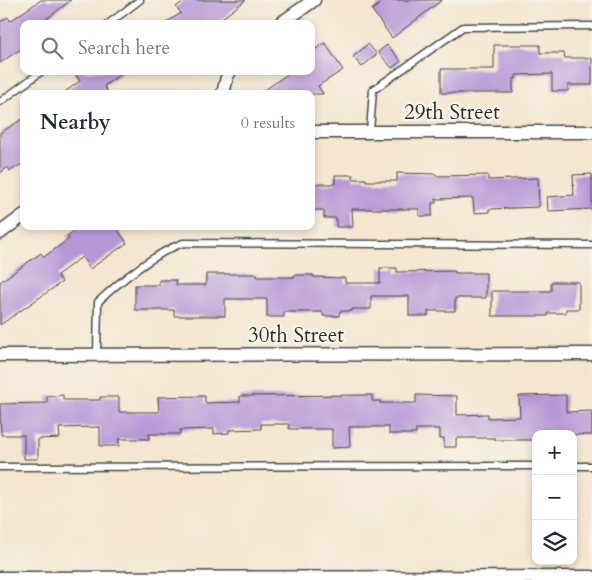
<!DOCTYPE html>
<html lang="en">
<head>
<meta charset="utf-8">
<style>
	:root { --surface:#fff; --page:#f6f6f7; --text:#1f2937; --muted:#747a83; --line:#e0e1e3 }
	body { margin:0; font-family:Cardo,serif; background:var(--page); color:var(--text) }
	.controls { position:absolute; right:15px; bottom:15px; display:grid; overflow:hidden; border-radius:10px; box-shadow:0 2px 8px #0003 }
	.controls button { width:45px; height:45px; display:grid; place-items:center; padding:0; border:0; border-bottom:1px solid var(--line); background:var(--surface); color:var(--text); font:25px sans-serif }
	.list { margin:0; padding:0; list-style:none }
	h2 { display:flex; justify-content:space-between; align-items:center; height:65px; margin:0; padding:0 20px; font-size:21px }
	h2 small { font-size:16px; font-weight:400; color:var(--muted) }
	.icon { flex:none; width:28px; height:28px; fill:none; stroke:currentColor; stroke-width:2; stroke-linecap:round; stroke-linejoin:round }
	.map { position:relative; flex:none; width:592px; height:580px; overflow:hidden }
	.search { position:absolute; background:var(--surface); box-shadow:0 2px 8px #0003; left:20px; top:20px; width:295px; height:55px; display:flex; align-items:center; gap:12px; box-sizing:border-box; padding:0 18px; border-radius:10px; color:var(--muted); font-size:19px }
	.panel { position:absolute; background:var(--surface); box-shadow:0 2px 8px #0003; left:20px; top:90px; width:295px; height:140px; border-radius:10px }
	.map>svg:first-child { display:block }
	.building { fill:#b798d7 }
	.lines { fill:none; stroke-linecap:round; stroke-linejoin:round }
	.service-casing { stroke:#494744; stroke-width:9 }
	.minor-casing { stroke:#494744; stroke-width:15 }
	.service { stroke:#fff; stroke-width:6 }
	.minor { stroke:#fff; stroke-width:12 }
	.labels { text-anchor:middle; stroke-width:4.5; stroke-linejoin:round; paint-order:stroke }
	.street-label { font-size:21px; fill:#2b2b2b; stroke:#f7f3e8 }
</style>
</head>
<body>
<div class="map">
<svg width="592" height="580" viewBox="0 0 592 580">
	<rect width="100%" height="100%" fill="#f7f3e8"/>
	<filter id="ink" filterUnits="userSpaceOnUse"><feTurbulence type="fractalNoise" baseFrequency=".02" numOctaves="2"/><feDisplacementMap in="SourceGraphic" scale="10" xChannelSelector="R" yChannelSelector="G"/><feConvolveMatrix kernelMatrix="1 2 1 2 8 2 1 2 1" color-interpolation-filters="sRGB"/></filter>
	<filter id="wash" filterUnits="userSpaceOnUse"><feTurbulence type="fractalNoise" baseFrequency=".0096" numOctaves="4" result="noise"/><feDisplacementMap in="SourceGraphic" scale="20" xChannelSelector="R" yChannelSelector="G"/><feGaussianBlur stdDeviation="1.12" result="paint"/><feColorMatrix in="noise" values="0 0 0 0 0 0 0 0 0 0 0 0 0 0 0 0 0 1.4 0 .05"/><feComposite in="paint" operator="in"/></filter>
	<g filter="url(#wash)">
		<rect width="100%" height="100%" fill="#f4e6d0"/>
		<g id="blocks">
			<g class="building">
				<path d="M41,0H71L40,24H24V47L0,63V22L8,17L10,21Z"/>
				<path d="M185,0H246L214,24H164L181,13L176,7Z"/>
				<path d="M385,0H442L392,38L372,10Z"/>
				<path d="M325,43L343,70L318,86L323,94H259L292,71H311V52Z"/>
				<path d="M368,44L377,54L362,67L353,57Z"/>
				<path d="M387,45L401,61L392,68L378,52Z"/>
				<path d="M494,45H540V53H564L565,58H592V85H568V91H552V74L516,75V79H513V93H441V69H494Z"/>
				<path d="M73,71H125L104,86L109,94H62L80,81Z"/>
				<path d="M24,118V163L10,171L8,167L0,173V133Z"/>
				<path d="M397,173L436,174V176L488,175V180L538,178L539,207L489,209V212L474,213L473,198L436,199V203H432V216H419V209H352L353,227H336V218H324V210H311V184H335V175H353V179H366V181H397Z"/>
				<path d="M592,174V209L548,211L547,197L574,195L573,175Z"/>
				<path d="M81,226H115L127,243L90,269L82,257L57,275L62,282L0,325V282L41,253L44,257L69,239L67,236Z"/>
				<path d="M380,268H397V272L455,271V273H486V298H455V311H428V316H409V296H371V309H352V311H340L339,316H323V312H284V317H267V299H225V316H174V310H135V285H159V280H176V285H206V274H257V277H294V275H313V277L345,278V283H380Z"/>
				<path d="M551,282H579V309H566V313H548V316H492V291H551Z"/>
				<path d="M63,395V400H100V397H119V412H159L158,397L205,396V403L240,402V396L372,395V401H380V403H416V395L457,396V415L488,414V418L520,417L519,396L566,395V412L592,411V435L536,434V440H495V438H456V447H444V438L440,439V429H416V434H389V427H349L350,447L332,448V429H289V424H261V429L229,430V433L214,434V429L180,430V434H149V439H119V446H100V427L59,428L60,438L38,439V459H24V435H1L0,404L47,403V396Z"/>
			</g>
		</g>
	</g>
	<g filter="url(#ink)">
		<use href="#blocks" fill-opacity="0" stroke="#494744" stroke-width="1"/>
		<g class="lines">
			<defs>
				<g id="service">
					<path d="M108,24L140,0"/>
					<path d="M0,102L42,71"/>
					<path d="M370,132L373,90L463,27L592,26"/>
					<path d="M97,355L98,302C120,281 155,253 183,243L592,245"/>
					<path d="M573,466H592"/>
					<path d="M0,467L536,466"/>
				</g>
				<g id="minor">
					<path d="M280,24L314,0"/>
					<path d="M223,94L227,77L230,71"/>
					<path d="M311,132H592"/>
					<path d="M0,233L24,215"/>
					<path d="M0,355L592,354"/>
					<path d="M0,578L592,577"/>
				</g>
			</defs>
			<use href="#service" class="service-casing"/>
			<use href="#minor" class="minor-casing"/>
			<use href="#service" class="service"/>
			<use href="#minor" class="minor"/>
		</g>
	</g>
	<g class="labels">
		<g class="street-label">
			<text x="452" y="119">29th Street</text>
			<text x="296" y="342">30th Street</text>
		</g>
	</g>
</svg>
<div class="controls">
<button>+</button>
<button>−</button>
<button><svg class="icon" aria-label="layers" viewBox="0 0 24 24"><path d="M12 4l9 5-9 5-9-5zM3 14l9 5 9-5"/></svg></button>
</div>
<div class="search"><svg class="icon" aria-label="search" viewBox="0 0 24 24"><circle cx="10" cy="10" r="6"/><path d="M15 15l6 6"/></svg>Search here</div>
<section class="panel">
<h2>Nearby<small>0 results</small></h2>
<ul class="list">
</ul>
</section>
</div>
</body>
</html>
